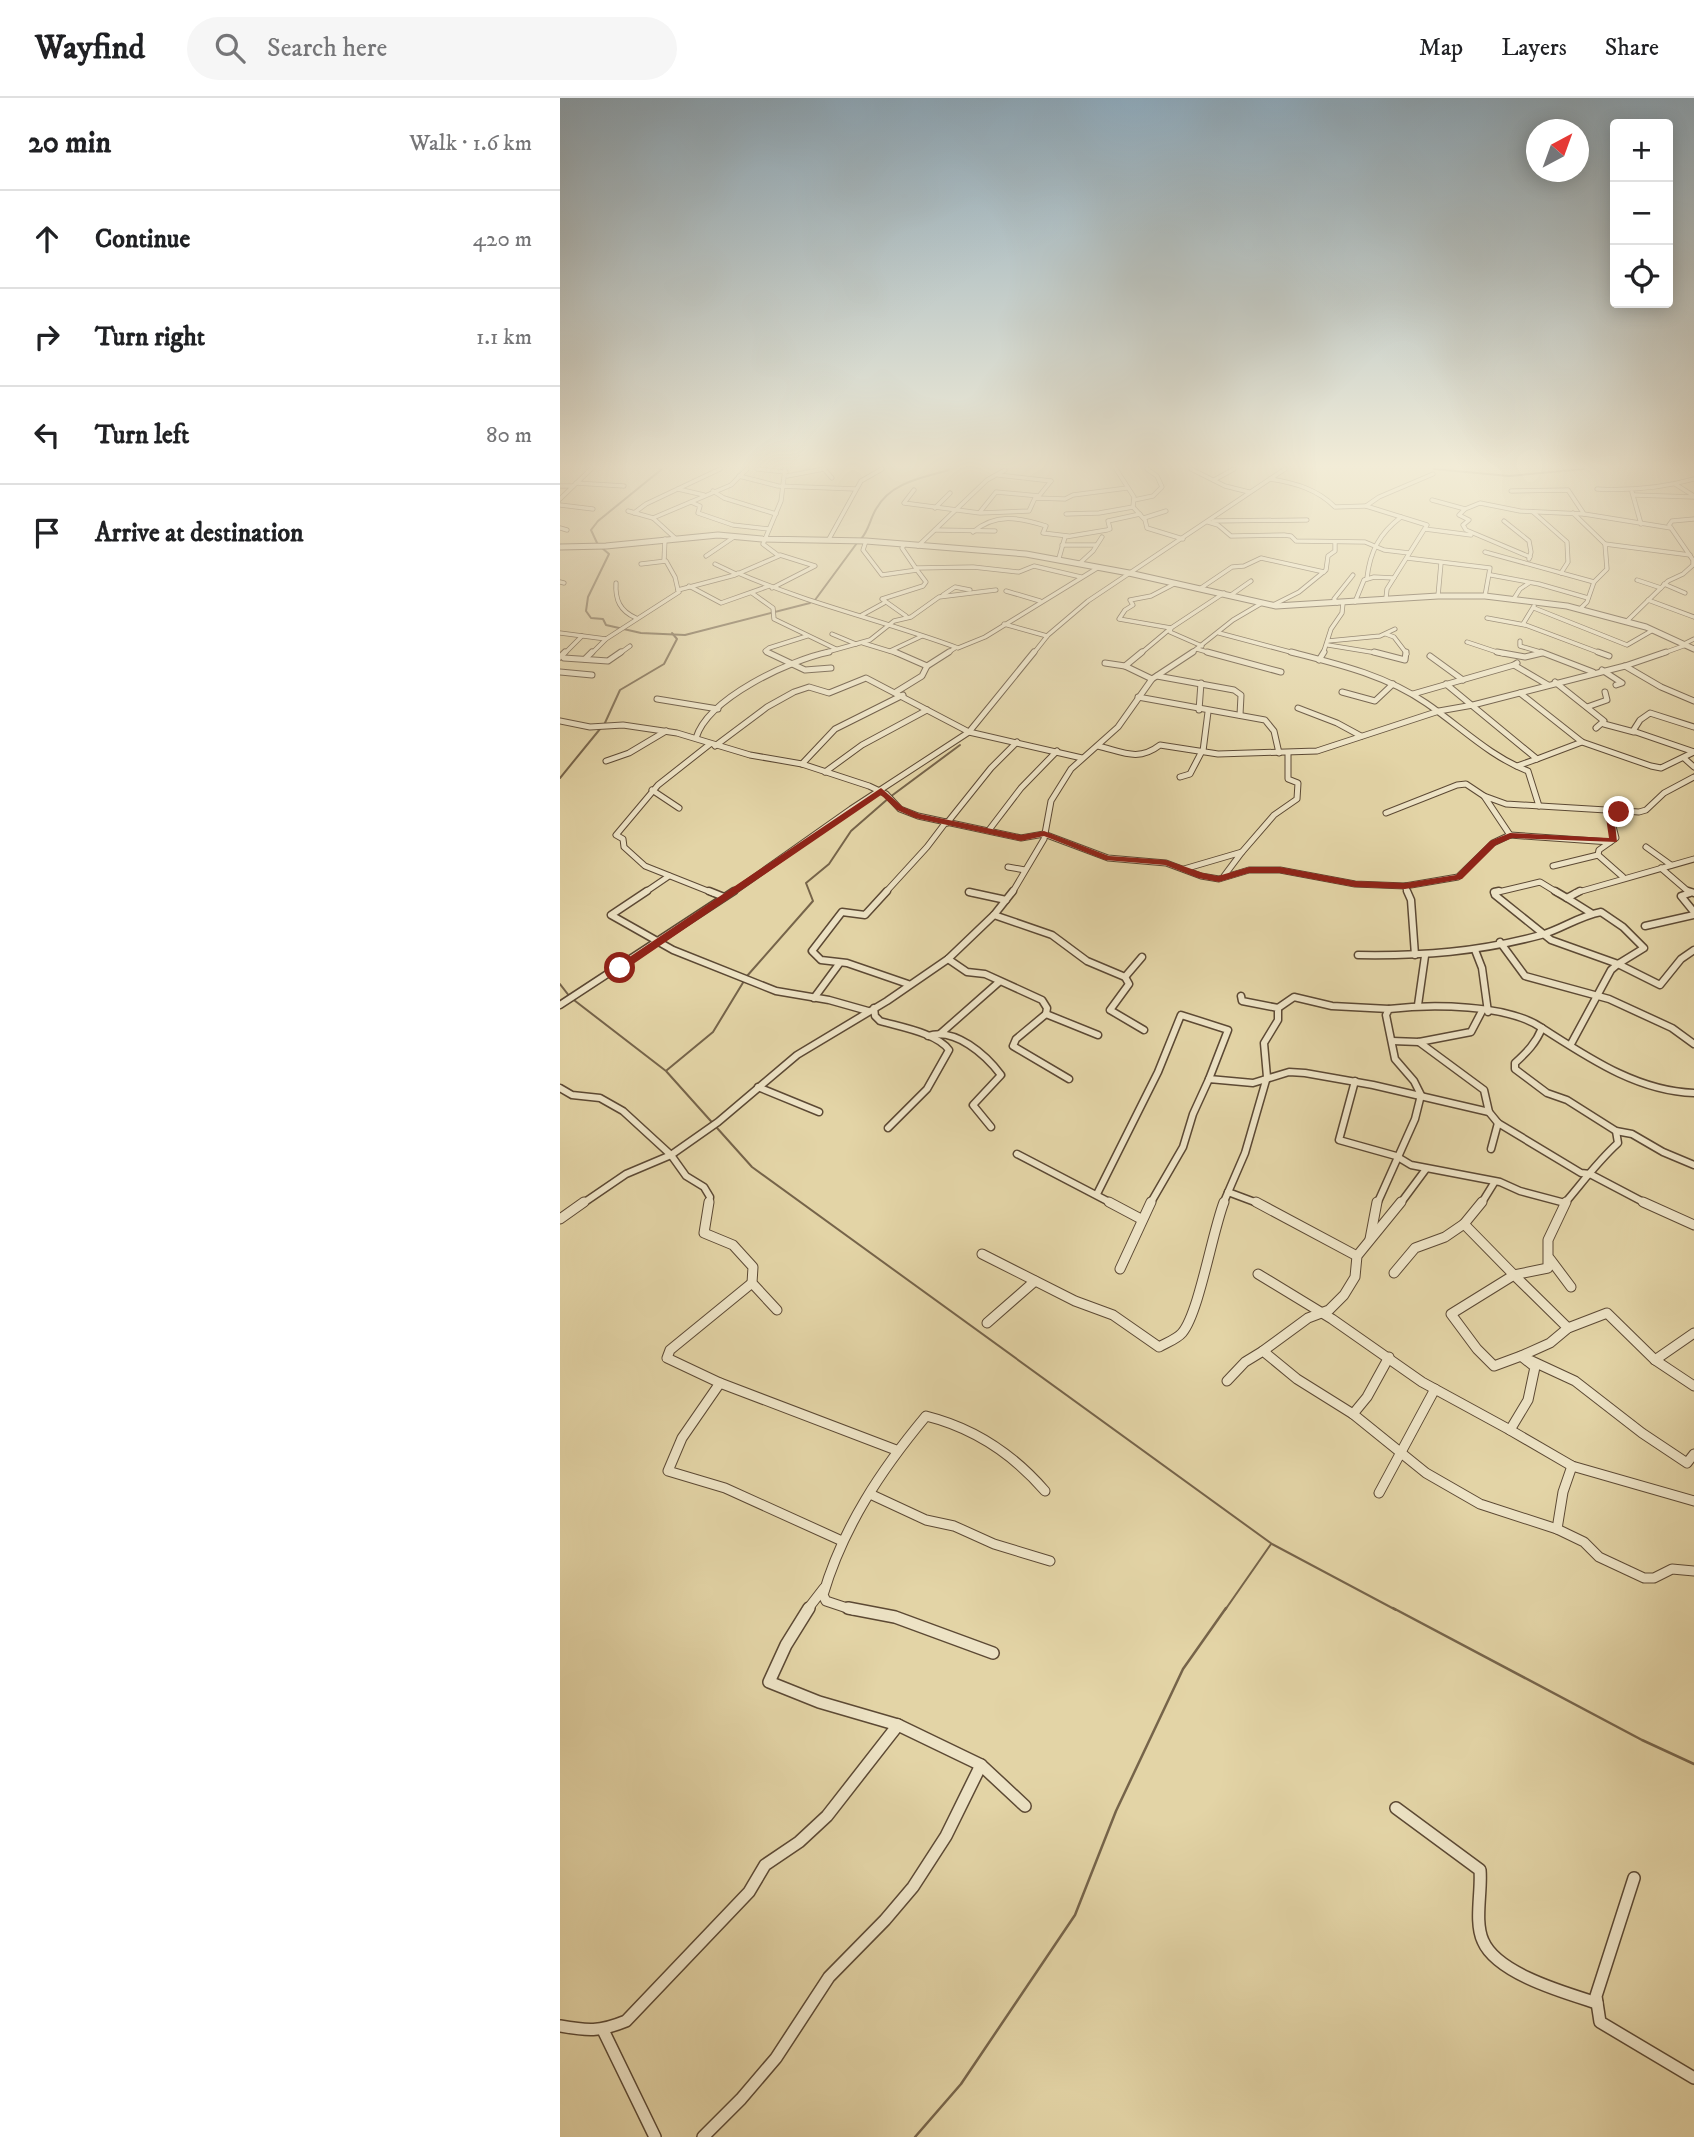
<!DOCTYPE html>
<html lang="en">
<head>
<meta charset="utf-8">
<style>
	:root { --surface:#fff; --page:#f6f6f6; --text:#202124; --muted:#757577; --line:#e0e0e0 }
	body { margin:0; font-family:"IM FELL DW Pica",serif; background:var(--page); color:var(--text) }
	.controls { position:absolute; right:21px; top:21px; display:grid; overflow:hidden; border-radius:7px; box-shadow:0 4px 18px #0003 }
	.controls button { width:63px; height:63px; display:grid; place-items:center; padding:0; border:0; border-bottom:2px solid var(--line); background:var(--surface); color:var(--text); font:35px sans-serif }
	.compass { position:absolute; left:966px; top:21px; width:63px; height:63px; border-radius:50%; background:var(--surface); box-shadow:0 4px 18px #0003; rotate:41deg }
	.stop { position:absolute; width:21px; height:21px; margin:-16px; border:5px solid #8f2418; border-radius:50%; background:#fff }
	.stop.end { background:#8f2418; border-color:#fff; box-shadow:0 2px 7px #0008 }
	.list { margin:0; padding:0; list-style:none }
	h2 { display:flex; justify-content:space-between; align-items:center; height:91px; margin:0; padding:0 28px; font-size:30px }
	h2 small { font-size:23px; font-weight:400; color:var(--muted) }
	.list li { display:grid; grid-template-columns:46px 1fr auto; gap:21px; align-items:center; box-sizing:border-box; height:98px; padding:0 28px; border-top:2px solid var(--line) }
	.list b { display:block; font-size:26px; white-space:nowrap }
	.list em { font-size:23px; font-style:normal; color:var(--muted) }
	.icon { flex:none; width:38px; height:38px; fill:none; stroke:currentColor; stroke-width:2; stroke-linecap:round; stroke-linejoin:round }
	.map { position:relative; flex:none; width:1134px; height:2039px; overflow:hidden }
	header { display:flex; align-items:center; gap:42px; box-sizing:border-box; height:98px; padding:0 35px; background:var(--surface); border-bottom:2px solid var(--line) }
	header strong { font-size:33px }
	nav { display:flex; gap:38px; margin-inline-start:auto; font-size:24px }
	.search { width:490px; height:63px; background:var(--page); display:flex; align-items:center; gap:18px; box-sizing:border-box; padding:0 24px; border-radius:38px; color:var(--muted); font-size:26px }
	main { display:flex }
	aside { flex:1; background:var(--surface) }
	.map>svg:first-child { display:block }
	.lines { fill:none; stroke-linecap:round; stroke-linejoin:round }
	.stream-far1 { stroke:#76644a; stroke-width:2 }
	.stream { stroke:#76644a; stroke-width:2.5 }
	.minor-far4-casing { stroke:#5c4934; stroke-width:5 }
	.minor-far3-casing { stroke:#5c4934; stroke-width:7 }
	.minor-far2-casing { stroke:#5c4934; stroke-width:9 }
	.minor-far1-casing { stroke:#5c4934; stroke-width:11 }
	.minor-casing { stroke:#5c4934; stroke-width:14 }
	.tertiary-casing { stroke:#5c4934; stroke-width:7 }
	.minor-far4 { stroke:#ede3c5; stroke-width:3.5 }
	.minor-far3 { stroke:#ede3c5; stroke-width:5 }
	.minor-far2 { stroke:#ede3c5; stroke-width:6 }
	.minor-far1 { stroke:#ede3c5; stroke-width:9 }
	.minor { stroke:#ede3c5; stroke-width:11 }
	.tertiary { stroke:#ede3c5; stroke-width:5 }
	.route { fill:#8f2418 }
</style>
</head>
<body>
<header>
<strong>Wayfind</strong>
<div class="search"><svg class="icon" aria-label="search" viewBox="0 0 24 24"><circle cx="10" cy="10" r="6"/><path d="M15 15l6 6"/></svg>Search here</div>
<nav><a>Map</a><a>Layers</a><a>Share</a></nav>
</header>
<main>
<aside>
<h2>20 min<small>Walk · 1.6 km</small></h2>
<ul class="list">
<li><svg class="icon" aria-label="ahead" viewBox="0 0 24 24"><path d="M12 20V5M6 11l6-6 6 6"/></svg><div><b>Continue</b></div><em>420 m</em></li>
<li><svg class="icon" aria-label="right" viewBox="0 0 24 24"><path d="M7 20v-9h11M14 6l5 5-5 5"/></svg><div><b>Turn right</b></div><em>1.1 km</em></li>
<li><svg class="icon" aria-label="left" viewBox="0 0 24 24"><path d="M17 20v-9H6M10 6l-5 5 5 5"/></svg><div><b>Turn left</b></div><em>80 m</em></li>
<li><svg class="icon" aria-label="arrive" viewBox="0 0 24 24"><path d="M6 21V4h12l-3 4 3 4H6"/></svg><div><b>Arrive at destination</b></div></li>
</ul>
</aside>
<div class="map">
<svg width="1134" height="2039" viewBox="0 0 1134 2039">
	<rect width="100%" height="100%" fill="#e3d4a6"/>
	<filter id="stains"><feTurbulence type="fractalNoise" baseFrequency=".00286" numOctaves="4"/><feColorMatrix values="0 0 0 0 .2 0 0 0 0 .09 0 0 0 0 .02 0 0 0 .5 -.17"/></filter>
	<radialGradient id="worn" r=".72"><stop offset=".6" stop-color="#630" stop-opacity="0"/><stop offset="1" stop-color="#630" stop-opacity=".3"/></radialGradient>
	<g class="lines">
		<g class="stream-far1">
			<path d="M874,371L949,378L1024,371"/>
			<path d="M301,441C309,432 310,421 316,411C331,384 362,380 389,372"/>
			<path d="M38,447L31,432L38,423L102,371"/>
			<path d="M42,450L49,456L28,499L26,513L31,520L43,521L46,527L81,535L125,537L250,505"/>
			<path d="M255,502L297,445"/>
			<path d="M44,627L60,592L104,566L117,541L112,535"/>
			<path d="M0,680L40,631"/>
			<path d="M187,878L253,803L246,785L269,766L291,733L330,699L400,647"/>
			<path d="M0,886L10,899L106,973L192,1069L712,1446L836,1512"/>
			<path d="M107,972L153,934L184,883"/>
			<path d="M665,1512L711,1446"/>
		</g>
		<g class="stream">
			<path d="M833,1510L1082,1642L1134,1666"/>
			<path d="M355,2039L401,1986L515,1817L556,1713L623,1571L666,1510"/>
		</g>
		<defs>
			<g id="minor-far4">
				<path d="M197,371L226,374"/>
				<path d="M264,371L272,380"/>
				<path d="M556,371L574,399L573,409L585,422L587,430L623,441"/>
				<path d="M631,371L665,388L689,394"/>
				<path d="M438,377L491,383"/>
				<path d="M179,378L218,388L296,391"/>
				<path d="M227,378L264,371"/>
				<path d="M710,381C735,385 757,391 775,409L806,408"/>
				<path d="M654,382L674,371"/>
				<path d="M16,385L64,388"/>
				<path d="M1115,386L1134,398"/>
				<path d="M0,388H13"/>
				<path d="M118,391L144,397"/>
				<path d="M1037,391C1070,393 1102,390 1134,381"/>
				<path d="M354,392L344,405L420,415L469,413L475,400L505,401L513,397L567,390"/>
				<path d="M153,393L164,400L216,416"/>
				<path d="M951,393L1008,392L1024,416L1111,430"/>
				<path d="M1072,394L1081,426"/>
				<path d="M1074,397L1134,399"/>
				<path d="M0,401L31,371"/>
				<path d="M574,402L593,398L602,389L597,378L587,371"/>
				<path d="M872,402L905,411L899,417L909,422L903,427L906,432L970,459"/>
				<path d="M131,404L140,408L138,415L173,427L209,431"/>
				<path d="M0,407L33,411"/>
				<path d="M375,410L390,395"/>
				<path d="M905,411L920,405L960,413L1024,416"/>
				<path d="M68,413L93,420L115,440"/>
				<path d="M420,414L436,394L479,398L491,383"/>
				<path d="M973,414L1007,444L1008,464L1001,475"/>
				<path d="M74,415L86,406L160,371"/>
				<path d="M1013,415L1045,446"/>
				<path d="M506,416L539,415L573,409"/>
				<path d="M93,420L171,387L187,371"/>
				<path d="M584,420L606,413"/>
				<path d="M653,423L747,422"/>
				<path d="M944,423L969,443L971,454L969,461"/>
				<path d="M648,424L658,427L671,438L724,437L731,438L736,443L805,444L824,452L849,455"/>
				<path d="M0,430L7,432"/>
				<path d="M865,431L911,437"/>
				<path d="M375,432L435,433"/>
				<path d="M413,434C435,415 459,419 486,428L483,435L508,438"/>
				<path d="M269,441L301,383L322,371"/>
				<path d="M306,443L303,452L322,477L357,472L342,450L344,447"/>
				<path d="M502,447H536"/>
				<path d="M358,448L427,382L445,372"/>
				<path d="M925,454L1034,484"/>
				<path d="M146,458L174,439"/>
				<path d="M499,460L505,439L547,432L550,431L548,423L580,416"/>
				<path d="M847,460L930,470L925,498"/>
				<path d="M104,463L105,441"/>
				<path d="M520,465L533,453L542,439"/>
				<path d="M81,466L106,463L115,479L118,492"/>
				<path d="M155,466L176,476"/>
				<path d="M356,470L413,469L459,474L474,468L521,479"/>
				<path d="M178,475C249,506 325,523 398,550L425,539L539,469"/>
				<path d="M931,477L979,486L1028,500"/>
				<path d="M807,480C810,453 820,435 841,419"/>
				<path d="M1077,482L1101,490"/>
				<path d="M0,484L4,485"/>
				<path d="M56,485C55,502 60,513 76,520"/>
				<path d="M616,485L591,498L570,502L573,507L565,512L559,521L611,530L610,534L642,548"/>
				<path d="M1104,486L1125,495"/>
				<path d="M129,488L161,505L209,488"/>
				<path d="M212,490L255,468L220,457"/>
				<path d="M641,490L672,469L684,468L701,460L764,474"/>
				<path d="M446,493L480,503"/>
				<path d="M192,495L213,510L214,521L276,551"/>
				<path d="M383,497L395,489L410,492"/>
				<path d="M671,497L691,483"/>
				<path d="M878,498L881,465"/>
				<path d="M826,500L827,491L867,427L806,408L819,399L873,376"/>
				<path d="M953,502L960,491L969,485"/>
				<path d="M1088,502L1134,519"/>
				<path d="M795,504L804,482L814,479L834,480"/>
				<path d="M777,505L774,501L793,477"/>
				<path d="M713,507L739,494L766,472L768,458L775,453V444"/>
				<path d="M974,508L963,526L1043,556"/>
				<path d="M974,510L1067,547L1093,532"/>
				<path d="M1021,510L1027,504L1034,484L1047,471L1045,446L1130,457"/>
				<path d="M302,517L324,505"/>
				<path d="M346,518L322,501L363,488L366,484L357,472"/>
				<path d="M927,520L965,527"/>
				<path d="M1067,523L1108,483L1123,476L1133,467V462L1109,427L1112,423L1134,421"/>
				<path d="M444,526L487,538"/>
				<path d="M0,535L46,541L119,494L118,492L175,477L219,458L203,446L221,403L225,371"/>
				<path d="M659,535L738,556"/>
				<path d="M272,536L296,546"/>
				<path d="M826,536L834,539L847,556"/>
				<path d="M768,543L820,538L835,531"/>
				<path d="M960,543V548L987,556"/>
				<path d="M907,544L943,556"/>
				<path d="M303,545L339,556"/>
				<path d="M1124,546L1134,541"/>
				<path d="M768,547L823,556"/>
				<path d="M637,551L654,556"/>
				<path d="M330,553L362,538"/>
				<path d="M4,556L22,538"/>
				<path d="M31,556L46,541"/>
				<path d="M59,556L70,548"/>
				<path d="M210,556L205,553L209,550L247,538"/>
				<path d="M260,556L310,542L334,523L351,519L379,499L436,492"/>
				<path d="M386,556L395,550"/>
				<path d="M473,556L488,537L528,503L725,371"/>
				<path d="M580,556L611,530L664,495"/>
				<path d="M630,556L673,522L702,505"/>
				<path d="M763,556L771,531L782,515L783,505"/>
				<path d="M1101,556L1126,547"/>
			</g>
			<g id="minor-far3">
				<path d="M207,554L245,572L271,570"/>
				<path d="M335,554L367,568"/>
				<path d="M582,554L565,568L592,581"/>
				<path d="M647,554L721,574"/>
				<path d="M731,554C778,566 825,577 866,605C900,628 929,658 968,673L979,708"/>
				<path d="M814,554L845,562L846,554"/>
				<path d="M937,554L965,559L982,555"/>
				<path d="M981,554L1033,574"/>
				<path d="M1038,554L1049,558"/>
				<path d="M870,558L903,582"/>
				<path d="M0,559L5,554"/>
				<path d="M4,560L48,563L61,554"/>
				<path d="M25,561L32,554"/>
				<path d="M759,562L764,554"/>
				<path d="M545,565L565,568"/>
				<path d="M957,565L954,567L988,587"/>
				<path d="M1065,568L1101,589L1134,603"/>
				<path d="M1042,572L1062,585L1056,587"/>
				<path d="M0,574L32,577"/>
				<path d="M597,578L674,592L681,597L680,617"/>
				<path d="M995,584L1044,623L1036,630"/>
				<path d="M886,586L977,661L1022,644"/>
				<path d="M336,594L362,578L367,568L389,554"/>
				<path d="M782,594L815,603L833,586"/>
				<path d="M960,595L1022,644L1091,668L1101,670L1134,654"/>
				<path d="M853,596L954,567"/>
				<path d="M578,599L705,622L714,633L719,655"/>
				<path d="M97,601L158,611"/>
				<path d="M1027,609L1047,602L1045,594"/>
				<path d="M738,610L777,625L801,638"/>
				<path d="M639,612L641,585"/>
				<path d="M0,623L30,629L63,627L117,635L190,657L242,666L309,688L326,696L340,711L358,718L461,740L484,736L548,760L606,765L641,778L659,781L689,772H720L795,786L845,788L898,779L933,745L950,737L1050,744"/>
				<path d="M1044,626L1074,634"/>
				<path d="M1134,629L1090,615L1080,622L1073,633L1134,654"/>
				<path d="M136,640C148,600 230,562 269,554"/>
				<path d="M150,646L98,687L56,737L63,741L64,749L85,768L153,795"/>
				<path d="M155,648L207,609L234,594L249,589L269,595L306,580L409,634L522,660"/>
				<path d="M538,648C563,654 578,664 600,647L658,656L757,653L879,613L913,607L1065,568L1106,554"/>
				<path d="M643,653L648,614"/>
				<path d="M1124,660L1134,669"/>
				<path d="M46,663L69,655L106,633"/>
				<path d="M242,666L275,631L343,597"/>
				<path d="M957,668L977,661"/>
				<path d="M265,674L302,647L367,612"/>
				<path d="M620,679L630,676L642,653"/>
				<path d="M92,692L119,710"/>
				<path d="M1049,713L1056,740L1039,752L1038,757L1063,779"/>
				<path d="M826,715L897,687L906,686L924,698"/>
				<path d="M387,725L431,670L457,644"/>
				<path d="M429,732L461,690L497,653"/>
				<path d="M950,737L924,698L946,706L1079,714L1086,712L1104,695L1134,679"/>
				<path d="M1086,749L1111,767"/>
				<path d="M682,754L714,717L737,701L738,685L728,681V655"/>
				<path d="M993,768L1038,757"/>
				<path d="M448,769L465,772"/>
				<path d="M1101,770L1130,795"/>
				<path d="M624,771L682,754L664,778"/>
				<path d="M845,788L848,795"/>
				<path d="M409,794L413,795"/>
				<path d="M84,795L109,778"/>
				<path d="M172,795L291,711L409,634L474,554"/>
				<path d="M325,795L367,749L386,724"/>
				<path d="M452,795L484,741L491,703L511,671L558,629L592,581L633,554"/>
				<path d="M934,795L980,784L998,795"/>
				<path d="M1015,795L1134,761"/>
			</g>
			<g id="minor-far2">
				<path d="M87,793L51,817L113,852L216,893L269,902L308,913"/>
				<path d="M149,793L164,799"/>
				<path d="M327,793L305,817L282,814L252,853L261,862L287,865L348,886"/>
				<path d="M847,793L851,802L855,857"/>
				<path d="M939,793L934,794L935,797L991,842L1058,866"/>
				<path d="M995,793L1007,800"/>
				<path d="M1020,793L1007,800L1031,815"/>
				<path d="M1128,793L1134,795"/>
				<path d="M409,794L446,802"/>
				<path d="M1130,795L1121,798L1134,814"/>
				<path d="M434,817L492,837L527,863L565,879L582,859"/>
				<path d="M1085,828L1134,817"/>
				<path d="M940,844L965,878L1049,901L1112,930L1134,946"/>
				<path d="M915,852L922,870L928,914"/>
				<path d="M798,857C864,858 917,854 981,837C1002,831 1019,818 1041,814L1063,829L1084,850L1058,866L1100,887L1121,861L1134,852"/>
				<path d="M388,861L407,874L425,876L482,902L487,910L486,916"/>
				<path d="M565,879L569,886L550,912L584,932"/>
				<path d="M254,900L279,866"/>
				<path d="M0,907L174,793"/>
				<path d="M858,907L865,858"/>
				<path d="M314,910L315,918L320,923C340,929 377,935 389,952L367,991L328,1030"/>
				<path d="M718,910L734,899L772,908L829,911"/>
				<path d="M486,916L456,941L453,948L509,981"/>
				<path d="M486,916L538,937"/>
				<path d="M982,930C1029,960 1077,993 1134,995"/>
				<path d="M380,936L439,884"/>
				<path d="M368,938C395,929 426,957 441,977L413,1007L431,1029"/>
				<path d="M832,943L859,944L911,934L922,913"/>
				<path d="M859,944L924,992L929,1014L938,1025L1021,1075L1030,1076L1087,1106"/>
				<path d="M1011,946L1051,872L1058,866"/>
				<path d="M795,983L779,1042L836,1058L851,1067L940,1084L960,1093L1005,1105"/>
				<path d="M198,989L259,1014"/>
				<path d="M0,990L12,997L40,1000L63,1013L111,1057L126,1078L144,1089L150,1099L149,1106"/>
				<path d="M931,1051L938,1025"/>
				<path d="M457,1056L553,1106"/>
				<path d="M668,1094L700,1106"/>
				<path d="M537,1096L598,974L621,917L668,932L649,981"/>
				<path d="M22,1106L66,1076L111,1057L158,1024L237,957L327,903L388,861L434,817L453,793"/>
				<path d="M590,1106L623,1049L633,1016L649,981L693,985L729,974L745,975L813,987L929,1014"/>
				<path d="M663,1106L685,1055L707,979L704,945L718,922V910L682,903L681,898"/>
				<path d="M817,1106L855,1021L861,997L854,983L835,961L826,917L829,911C870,906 948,906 982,930C976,945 967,954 955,965V971L987,995L1007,1002L1056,1033L1072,1036L1103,1054L1134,1067"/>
				<path d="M840,1106L866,1071"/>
				<path d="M921,1106L934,1085"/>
				<path d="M1004,1106C1022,1085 1038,1063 1058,1045L1056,1033"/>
			</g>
			<g id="minor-far1">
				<path d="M149,1104L144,1135L173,1147L193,1169L192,1185L217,1212"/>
				<path d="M549,1104L581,1121"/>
				<path d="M696,1104L797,1158"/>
				<path d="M1083,1104L1134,1127"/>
				<path d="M0,1121L24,1104"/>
				<path d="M904,1126L954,1177L988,1170V1142L1006,1104"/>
				<path d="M810,1141L817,1104"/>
				<path d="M422,1156L515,1203L553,1217L599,1249C606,1245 617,1241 622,1235C639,1215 652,1135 664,1104"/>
				<path d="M990,1161L1011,1189"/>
				<path d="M560,1171L591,1104"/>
				<path d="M834,1175L855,1150L885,1139L904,1126L922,1104"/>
				<path d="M698,1176L772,1221L862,1284L950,1332L968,1302L975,1269L961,1258L934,1268L917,1251L891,1216L954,1177L1008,1230"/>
				<path d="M192,1185L110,1252L107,1260L160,1285L336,1352"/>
				<path d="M427,1225L475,1183"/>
				<path d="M703,1253L748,1220L769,1212L784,1197L795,1179L797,1158L841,1104"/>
				<path d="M1095,1262L1134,1235"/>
				<path d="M667,1283L685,1264L703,1253L737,1281L793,1316L866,1375L920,1406L997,1431L1024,1444L1039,1459L1084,1480H1094L1112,1471L1134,1473"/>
				<path d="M160,1285L122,1340L108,1373L165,1390L282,1443"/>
				<path d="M1134,1288L1095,1262L1047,1215L1008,1230L990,1245L961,1258L1015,1283L1082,1335L1127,1365L1134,1356"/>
				<path d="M793,1316L807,1299L829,1259"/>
				<path d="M950,1332L1012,1368L1134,1403"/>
				<path d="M819,1395L875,1291"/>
				<path d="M310,1396L366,1422L394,1428L434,1446L490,1463"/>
				<path d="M997,1431L1003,1394L1012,1368"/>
				<path d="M247,1512L264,1490"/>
				<path d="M293,1512L266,1503L263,1497C283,1429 321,1372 366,1318C414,1330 453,1356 485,1393"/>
			</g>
			<g id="minor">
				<path d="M249,1510L226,1547L209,1584L259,1604L338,1627"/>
				<path d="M288,1510L335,1519L433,1555"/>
				<path d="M836,1710L920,1772C922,1793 914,1824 923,1843C937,1876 1006,1895 1037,1905"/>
				<path d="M1074,1780L1036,1898L1040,1924L1134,1980"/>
				<path d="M0,1928C28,1933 39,1934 66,1923L189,1794L205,1767L239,1744L267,1718L338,1627L421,1667L465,1708"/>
				<path d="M43,1932L95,2039"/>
				<path d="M143,2039L181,2001L216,1960L269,1879L325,1822L353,1789L386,1738L421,1667"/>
			</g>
			<path id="tertiary" d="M0,449L46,448L158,437L202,441L306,443L466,456L569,475L716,508L878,498H925L1007,508L1086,529L1134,551"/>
		</defs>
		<use href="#minor-far4" class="minor-far4-casing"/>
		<use href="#minor-far3" class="minor-far3-casing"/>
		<use href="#minor-far2" class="minor-far2-casing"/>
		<use href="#minor-far1" class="minor-far1-casing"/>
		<use href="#minor" class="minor-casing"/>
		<use href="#tertiary" class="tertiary-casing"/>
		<use href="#minor-far4" class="minor-far4"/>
		<use href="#minor-far3" class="minor-far3"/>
		<use href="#minor-far2" class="minor-far2"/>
		<use href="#minor-far1" class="minor-far1"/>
		<use href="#minor" class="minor"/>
		<use href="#tertiary" class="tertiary"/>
	</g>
	<linearGradient id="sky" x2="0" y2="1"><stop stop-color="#8da8b9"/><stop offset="0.56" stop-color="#f2ecd7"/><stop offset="1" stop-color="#f2ecd7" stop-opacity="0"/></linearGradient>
	<rect width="1134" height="657" fill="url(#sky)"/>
	<path class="route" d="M321,690L343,709L360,716L461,737L484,733L549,758L606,762L643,775L658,778L689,769H720L795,783L845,785L896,777L930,743L950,735L1049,740L1045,713L1049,711L1063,714L1054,716L1057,744L952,740L936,747L902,781L845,791L795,789L720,775H689L659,784L638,780L605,767L545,762L484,738L461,743L355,720L337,712L321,697L63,873H56V868Z"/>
	<rect width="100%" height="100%" filter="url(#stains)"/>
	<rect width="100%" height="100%" fill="url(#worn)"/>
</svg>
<div class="controls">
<button>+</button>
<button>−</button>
<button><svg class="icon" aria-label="locate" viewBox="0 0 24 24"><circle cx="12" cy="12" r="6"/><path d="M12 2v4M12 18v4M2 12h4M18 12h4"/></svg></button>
</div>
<svg class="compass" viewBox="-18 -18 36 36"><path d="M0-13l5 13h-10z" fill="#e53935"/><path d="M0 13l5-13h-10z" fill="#757577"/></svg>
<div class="stop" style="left:60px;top:870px"></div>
<div class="stop end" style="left:1059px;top:714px"></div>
</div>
</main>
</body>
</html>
